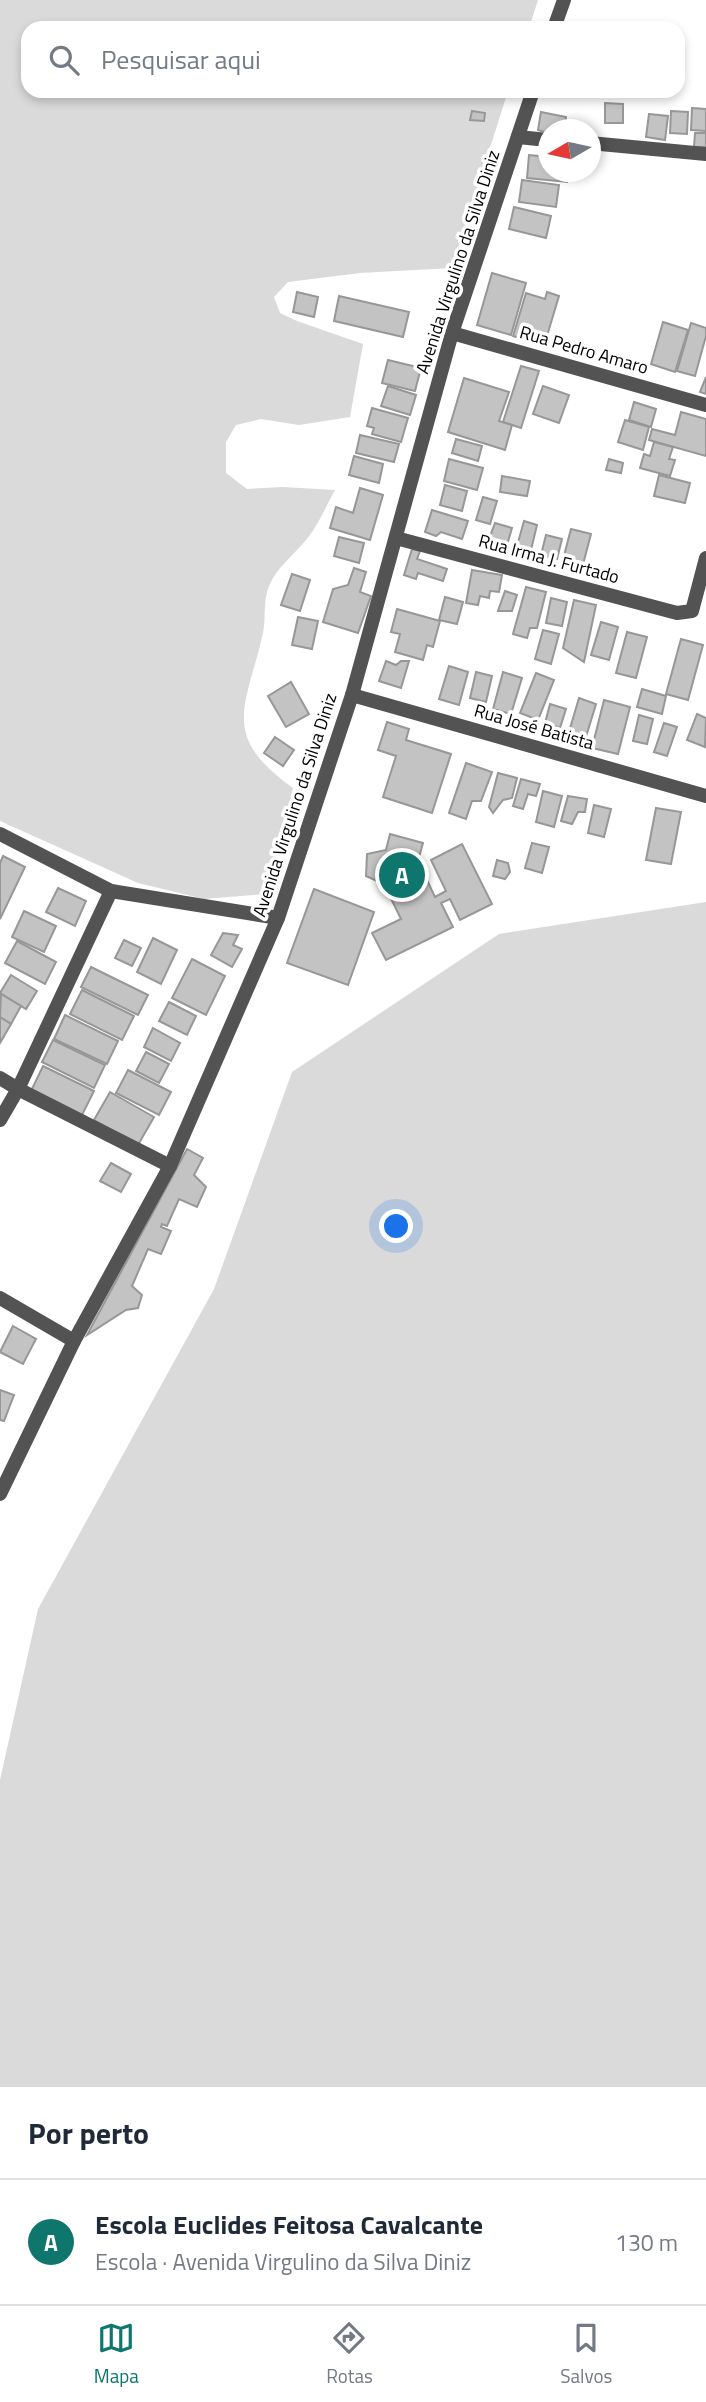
<!DOCTYPE html>
<html lang="pt">
<head>
<meta charset="utf-8">
<style>
	:root { --surface:#fff; --page:#f6f6f7; --text:#1f2937; --muted:#747a83; --line:#e0e1e3; --accent:#0f766e }
	body { margin:0; font-family:"Titillium Web",sans-serif; background:var(--page); color:var(--text) }
	.compass { position:absolute; left:538px; top:119px; width:63px; height:63px; border-radius:50%; background:var(--surface); box-shadow:0 4px 10px #0003; rotate:261deg }
	.you { position:absolute; left:397px; top:1227px; width:24px; height:24px; margin:-18px; border:5px solid #fff; border-radius:50%; background:#1a73e8; box-shadow:0 0 0 10px #1a73e833 }
	.badge { display:grid; place-items:center; width:46px; height:46px; border-radius:50%; background:var(--accent); color:#fff; font-size:23px; font-weight:700 }
	.pin { position:absolute; translate:-50% -50%; border:4px solid #fff; box-shadow:0 2px 7px #0006 }
	.list { margin:0; padding:0; list-style:none }
	h2 { display:flex; justify-content:space-between; align-items:center; height:91px; margin:0; padding:0 28px; font-size:30px }
	h2 small { font-size:23px; font-weight:400; color:var(--muted) }
	.list li { display:grid; grid-template-columns:46px 1fr auto; gap:21px; align-items:center; box-sizing:border-box; height:126px; padding:0 28px; border-top:2px solid var(--line) }
	.list b { display:block; font-size:26px; white-space:nowrap }
	.list p { margin:0; font-size:23px; white-space:nowrap; color:var(--muted) }
	.list em { font-size:23px; font-style:normal; color:var(--muted) }
	.icon { flex:none; width:38px; height:38px; fill:none; stroke:currentColor; stroke-width:2; stroke-linecap:round; stroke-linejoin:round }
	.map { position:relative; flex:none; width:706px; height:2087px; overflow:hidden }
	.search { position:absolute; background:var(--surface); box-shadow:0 4px 10px #0003; left:21px; right:21px; top:21px; height:77px; display:flex; align-items:center; gap:18px; box-sizing:border-box; padding:0 24px; border-radius:21px; color:var(--muted); font-size:26px }
	.sheet { height:217px; background:var(--surface) }
	nav { display:flex; justify-content:space-around; align-items:center; box-sizing:border-box; height:98px; border-top:2px solid var(--line); background:var(--surface); font-size:19px; color:var(--muted) }
	nav a { display:grid; justify-items:center; gap:4px }
	nav .on { color:var(--accent) }
	.map>svg:first-child { display:block }
	.green { fill:#dadada }
	.building { fill:#c3c3c3; stroke:#979797; stroke-width:2 }
	.lines { fill:none; stroke-linecap:round; stroke-linejoin:round }
	.street { stroke:#535353; stroke-width:14 }
	.labels { text-anchor:middle; stroke-width:7; stroke-linejoin:round; paint-order:stroke }
	.street-label { font-size:18px; fill:#000; stroke:#fff }
</style>
</head>
<body>
<div class="map">
<svg width="706" height="2087" viewBox="0 0 706 2087">
	<rect width="100%" height="100%" fill="#fff"/>
	<g class="green">
		<path d="M0,0H538L529,28H28V91H508L452,268L360,273L288,282L274,297L280,313L297,321L363,344L350,417L299,425L261,419L236,425L226,442V473L247,489L283,487L335,490C326,506 318,526 306,540C293,556 277,567 269,586C263,600 266,619 263,633C246,708 219,735 293,788L266,894L204,899L138,883L0,821Z"/>
		<path d="M706,902V2087H0V1780L38,1609L214,1289L292,1072L499,934Z"/>
	</g>
	<g class="building">
		<path d="M605,103L623,104V123H605Z"/>
		<path d="M692,108L706,109V131L691,130Z"/>
		<path d="M472,111L485,113L484,121L470,120Z"/>
		<path d="M671,111L688,112L687,134L670,133Z"/>
		<path d="M541,112L566,117L565,124L571,126L570,130H548V133L538,130Z"/>
		<path d="M649,114L668,116L665,140L646,137Z"/>
		<path d="M695,133H706V147H694Z"/>
		<path d="M529,155L548,157V172H568L567,182L527,178Z"/>
		<path d="M522,180L559,185L556,207L519,202Z"/>
		<path d="M514,207L551,216L546,238L509,229Z"/>
		<path d="M492,273L526,283L511,335L477,325Z"/>
		<path d="M297,292L318,297L314,317L293,312Z"/>
		<path d="M547,292L559,296L544,346L513,336L526,293L545,299Z"/>
		<path d="M339,296L409,312L403,337L334,321Z"/>
		<path d="M663,322L688,330L675,372L651,364Z"/>
		<path d="M691,323L706,328V336L695,376L677,371Z"/>
		<path d="M388,360L421,368L415,391L382,383Z"/>
		<path d="M521,366L539,371L521,428L503,422Z"/>
		<path d="M706,377V394L700,392Z"/>
		<path d="M464,378L509,392L499,421L512,425L505,450L448,432Z"/>
		<path d="M388,386L416,395L410,415L381,406Z"/>
		<path d="M543,386L569,395L559,423L533,414Z"/>
		<path d="M634,402L656,409L651,427L629,420Z"/>
		<path d="M372,408L408,418L401,442L372,434L374,428L367,426Z"/>
		<path d="M681,412L706,419V456L649,440L652,429L675,435Z"/>
		<path d="M625,420L649,427L643,450L618,442Z"/>
		<path d="M360,435L399,444L394,462L356,453Z"/>
		<path d="M456,439L482,446L478,461L452,453Z"/>
		<path d="M654,442L673,447L669,459L675,460L670,476L640,468L644,454L650,456Z"/>
		<path d="M354,456L383,464L379,483L349,475Z"/>
		<path d="M449,459L483,468L477,490L444,481Z"/>
		<path d="M609,459L623,463L621,473L606,470Z"/>
		<path d="M659,475L690,483L685,503L654,496Z"/>
		<path d="M502,476L530,481L527,496L500,492Z"/>
		<path d="M445,485L467,491L462,511L440,505Z"/>
		<path d="M360,488L383,495L370,540L330,528L336,507L353,513Z"/>
		<path d="M483,497L497,501L490,524L476,520Z"/>
		<path d="M432,510L468,521L462,539L441,532L436,536L425,532Z"/>
		<path d="M524,521L537,525L531,550L517,546Z"/>
		<path d="M495,523L512,528L507,545L489,539Z"/>
		<path d="M571,529L591,534L581,572L561,567Z"/>
		<path d="M546,535L562,539L557,559L541,555Z"/>
		<path d="M339,537L364,543L359,563L334,556Z"/>
		<path d="M412,549L420,551L417,559L447,569L443,581L418,573L416,579L404,575Z"/>
		<path d="M354,568L366,572L360,592L371,596L358,633L323,622L333,589L348,585Z"/>
		<path d="M472,570L502,575L499,592L490,591L489,598L480,596L478,605L466,603Z"/>
		<path d="M292,574L310,580L300,611L281,605Z"/>
		<path d="M526,587L546,592L537,628H530L527,638L513,634Z"/>
		<path d="M505,591L517,595L512,611H498Z"/>
		<path d="M445,597L463,602L457,624L439,620Z"/>
		<path d="M551,598L567,602L562,626L546,623Z"/>
		<path d="M574,600L596,605L584,662L563,648Z"/>
		<path d="M397,609L440,621L433,647L427,645L423,660L395,652L400,634L391,632Z"/>
		<path d="M298,617L318,621L312,649L292,645Z"/>
		<path d="M601,622L618,627L609,660L591,655Z"/>
		<path d="M543,630L559,634L551,664L535,659Z"/>
		<path d="M627,632L647,637L636,678L616,673Z"/>
		<path d="M681,639L703,645L688,700L666,694Z"/>
		<path d="M386,661L396,665L401,661H409L401,688L379,681Z"/>
		<path d="M449,666L468,672L459,705L439,699Z"/>
		<path d="M476,672L492,676L486,702L470,698Z"/>
		<path d="M503,672L522,678L511,714L493,709Z"/>
		<path d="M536,673L554,680L538,720L520,713Z"/>
		<path d="M291,682L309,714L286,727L268,696Z"/>
		<path d="M642,689L666,696L662,714L637,707Z"/>
		<path d="M579,698L596,704L585,740L568,735Z"/>
		<path d="M604,700L630,707L618,754L592,748Z"/>
		<path d="M550,704L566,709L560,728L545,723Z"/>
		<path d="M697,714L706,718L705,747L687,740Z"/>
		<path d="M639,715L653,719L647,744L633,741Z"/>
		<path d="M387,722L409,729L406,740L451,754L432,813L383,797L396,756L378,750Z"/>
		<path d="M664,723L677,727L667,756L654,752Z"/>
		<path d="M275,737L294,750L283,766L264,753Z"/>
		<path d="M466,763L492,772L481,801H472L466,819L449,813Z"/>
		<path d="M498,773L517,778L512,798L503,800L493,813L489,807Z"/>
		<path d="M521,779L540,784L536,796L528,794L523,809L513,806Z"/>
		<path d="M543,791L562,796L554,827L536,822Z"/>
		<path d="M568,796L587,799L585,812H578L572,824L561,821Z"/>
		<path d="M594,805L611,809L604,837L588,833Z"/>
		<path d="M656,808L681,812L671,864L646,860Z"/>
		<path d="M390,834L423,843L418,861L435,897L446,891L431,860L462,844L492,904L460,920L450,899L441,903L453,927L386,960L372,933L401,919L384,884L366,876L367,854L386,850Z"/>
		<path d="M532,843L549,847L542,873L525,868Z"/>
		<path d="M3,856L25,867L0,919V863Z"/>
		<path d="M497,860L508,863L510,872L505,879L493,876Z"/>
		<path d="M58,888L86,901L75,926L46,912Z"/>
		<path d="M314,889L374,912L348,985L287,963Z"/>
		<path d="M24,911L56,926L44,952L12,937Z"/>
		<path d="M223,933L238,935L233,945L242,949L232,967L211,955Z"/>
		<path d="M153,938L177,950L161,984L137,972Z"/>
		<path d="M124,940L141,948L132,966L115,958Z"/>
		<path d="M17,941L56,962L45,984L5,963Z"/>
		<path d="M192,959L225,976L206,1015L172,998Z"/>
		<path d="M91,967L148,995L138,1015L81,987Z"/>
		<path d="M11,975L37,991L26,1009L0,993Z"/>
		<path d="M82,990L134,1016L122,1040L70,1014Z"/>
		<path d="M1,994L21,1006L11,1024L0,1017Z"/>
		<path d="M169,1002L196,1016L187,1035L159,1021Z"/>
		<path d="M65,1015L118,1041L107,1064L54,1039Z"/>
		<path d="M0,1017L11,1024L0,1043Z"/>
		<path d="M153,1028L180,1043L171,1061L144,1047Z"/>
		<path d="M53,1040L105,1065L94,1088L42,1062Z"/>
		<path d="M146,1052L169,1064L159,1083L136,1071Z"/>
		<path d="M43,1066L94,1091L81,1117L30,1093Z"/>
		<path d="M128,1070L171,1092L159,1115L116,1093Z"/>
		<path d="M110,1092L154,1117L138,1145L94,1120Z"/>
		<path d="M187,1149L203,1158L194,1175L206,1187L197,1207L179,1199L167,1226L162,1224L161,1227L171,1231L161,1254L148,1249L132,1286L142,1295L138,1308L126,1310L87,1335Z"/>
		<path d="M111,1163L131,1174L121,1192L100,1181Z"/>
		<path d="M13,1326L36,1339L23,1364L0,1352Z"/>
		<path d="M0,1390L14,1395L4,1421L0,1420Z"/>
	</g>
	<g class="lines">
		<g class="street">
			<path d="M554,28L564,0"/>
			<path d="M518,137L548,140"/>
			<path d="M590,143L706,154"/>
			<path d="M452,333L706,405"/>
			<path d="M396,538L677,613L692,611L706,558"/>
			<path d="M352,695L706,796"/>
			<path d="M0,834L111,891L278,918"/>
			<path d="M0,1078L18,1089L170,1166"/>
			<path d="M0,1120L18,1089L111,891"/>
			<path d="M0,1298L74,1341"/>
			<path d="M0,1494L74,1341L170,1166L278,918L352,695L452,333L533,91"/>
		</g>
	</g>
	<g class="labels">
		<g class="street-label">
			<text transform="translate(458 262) rotate(-72)" y="6">Avenida Virgulino da Silva Diniz</text>
			<text transform="translate(584 350) rotate(16)" y="6">Rua Pedro Amaro</text>
			<text transform="translate(549 559) rotate(15)" y="6">Rua Irma J. Furtado</text>
			<text transform="translate(534 727) rotate(16)" y="6">Rua José Batista</text>
			<text transform="translate(295 805) rotate(-72)" y="6">Avenida Virgulino da Silva Diniz</text>
		</g>
	</g>
</svg>
<svg class="compass" viewBox="-18 -18 36 36"><path d="M0-13l5 13h-10z" fill="#e53935"/><path d="M0 13l5-13h-10z" fill="#747a83"/></svg>
<div class="you"></div>
<div class="pin badge" style="left:402px;top:875px">A</div>
<div class="search"><svg class="icon" aria-label="search" viewBox="0 0 24 24"><circle cx="10" cy="10" r="6"/><path d="M15 15l6 6"/></svg>Pesquisar aqui</div>
</div>
<section class="sheet">
<h2>Por perto<small></small></h2>
<ul class="list">
<li><span class="badge">A</span><div><b>Escola Euclides Feitosa Cavalcante</b><p>Escola · Avenida Virgulino da Silva Diniz</p></div><em>130 m</em></li>
</ul>
</section>
<nav>
<a class="on"><svg class="icon" aria-label="map" viewBox="0 0 24 24"><path d="M3 6l6-2 6 2 6-2v14l-6 2-6-2-6 2zM9 4v14M15 6v14"/></svg>Mapa</a>
<a><svg class="icon" aria-label="directions" viewBox="0 0 24 24"><path d="M12 3l9 9-9 9-9-9zM9 14v-3h6M13 9l2 2-2 2"/></svg>Rotas</a>
<a><svg class="icon" aria-label="saved" viewBox="0 0 24 24"><path d="M7 4h10v16l-5-4-5 4z"/></svg>Salvos</a>
</nav>
</body>
</html>
